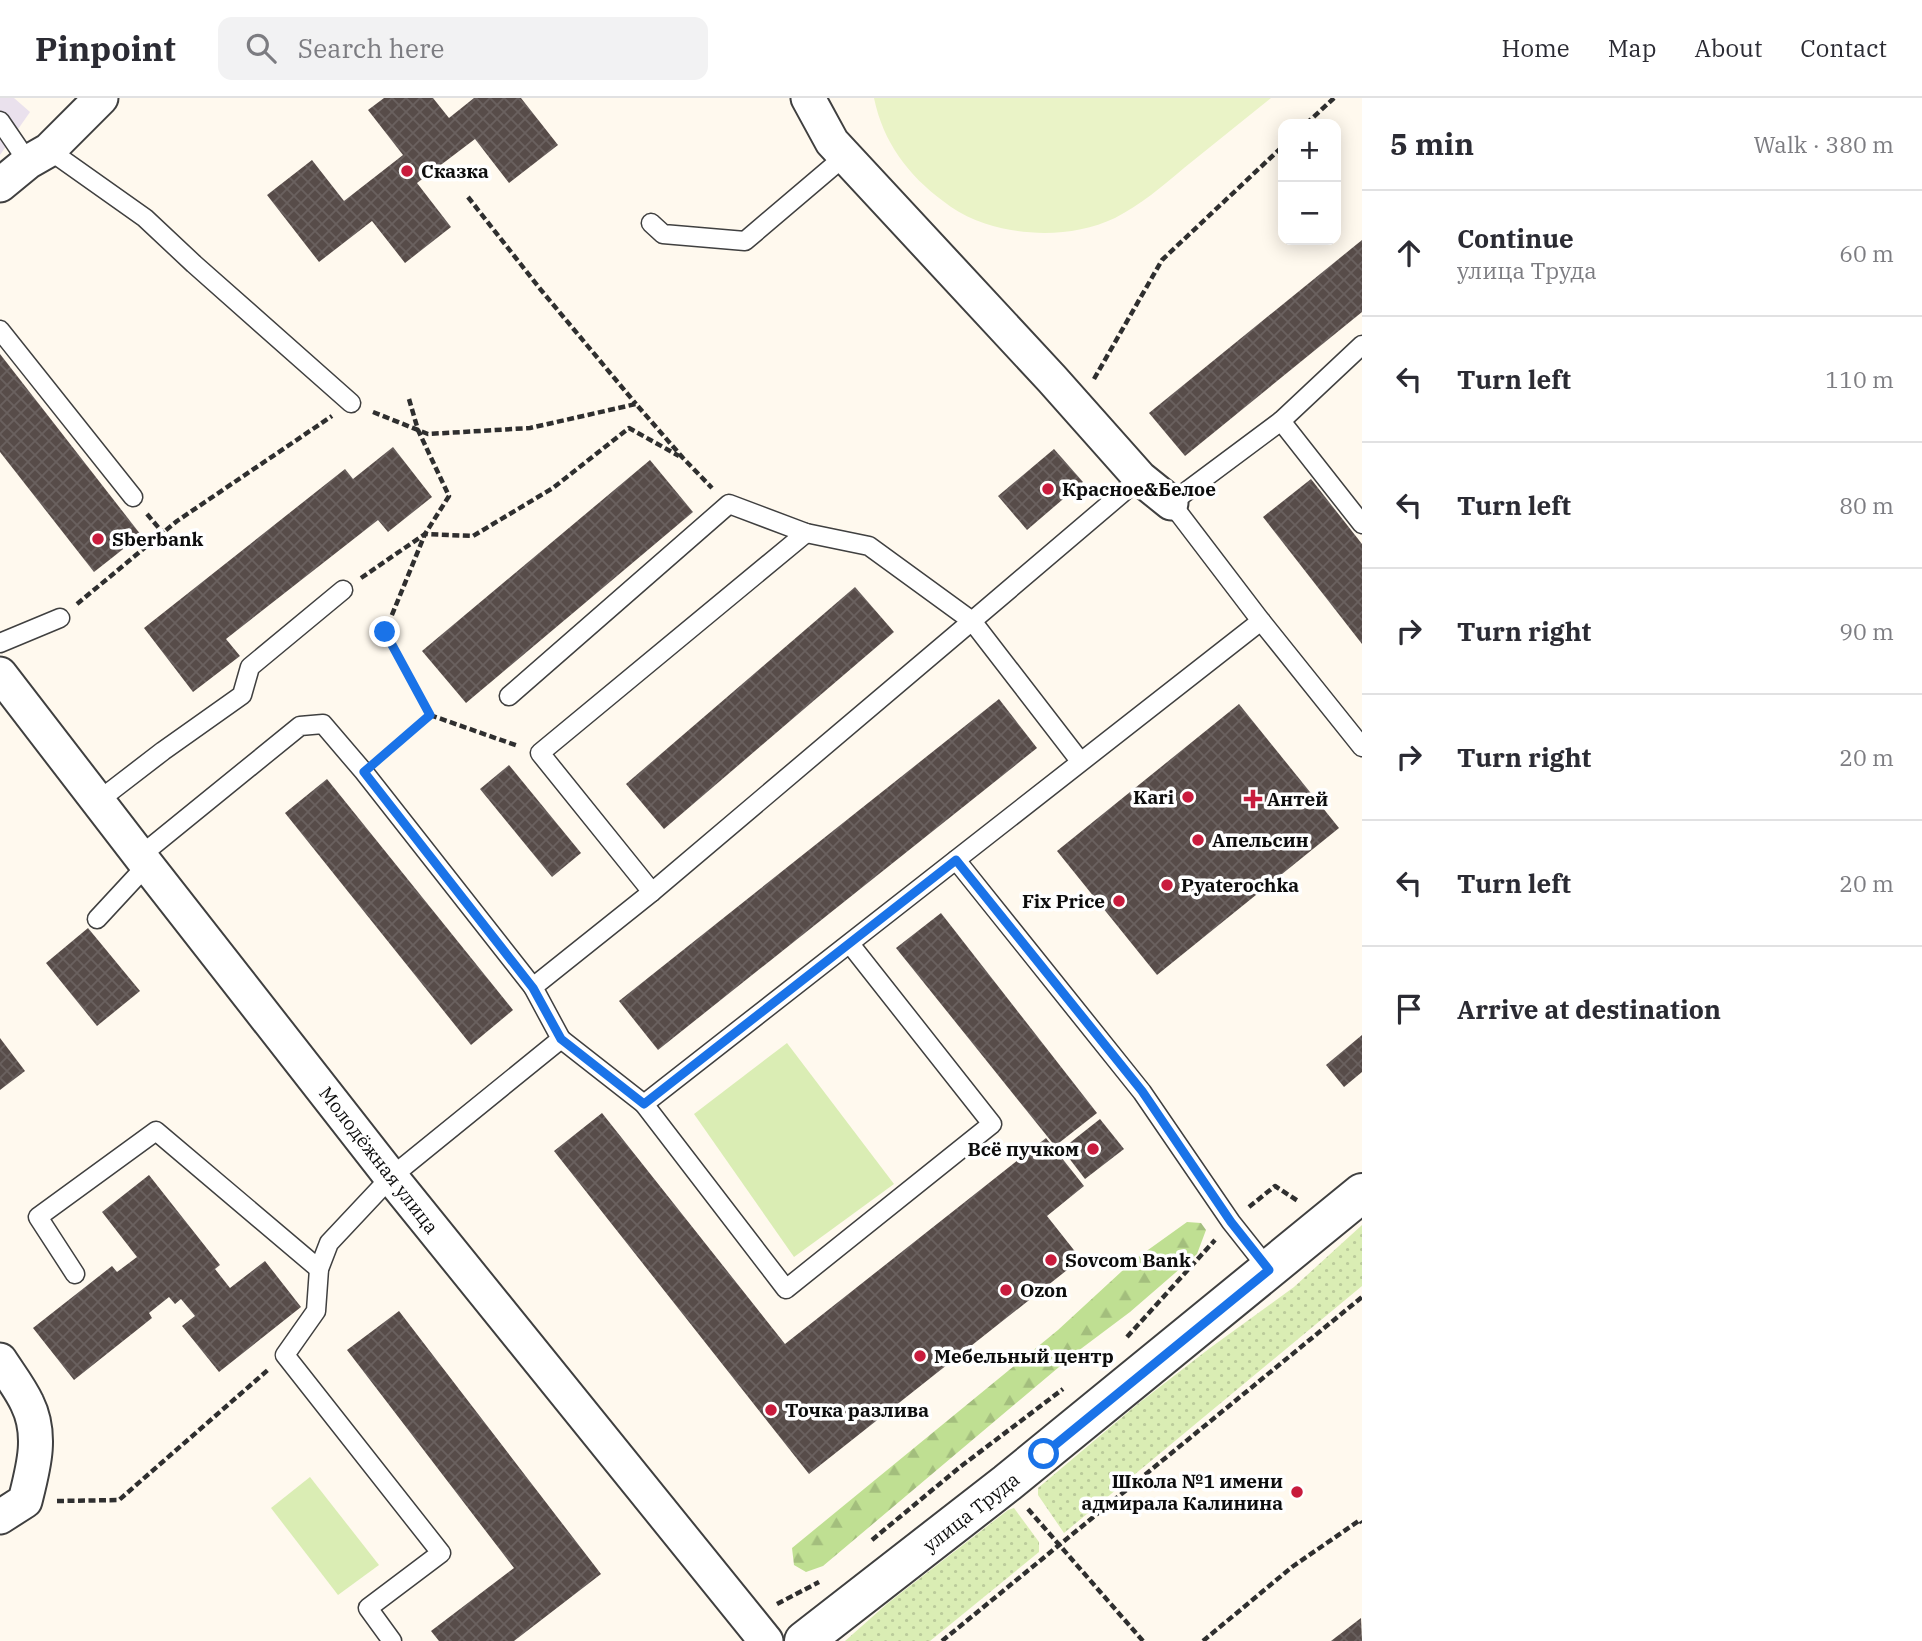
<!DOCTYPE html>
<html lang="en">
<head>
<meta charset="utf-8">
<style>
	:root { --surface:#fff; --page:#f2f2f3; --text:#2b2b33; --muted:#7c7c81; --line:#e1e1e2 }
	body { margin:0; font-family:"IBM Plex Serif",serif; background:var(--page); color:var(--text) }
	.controls { position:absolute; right:21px; top:21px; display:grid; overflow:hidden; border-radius:14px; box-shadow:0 4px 18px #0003 }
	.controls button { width:63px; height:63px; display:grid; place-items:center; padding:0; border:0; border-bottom:2px solid var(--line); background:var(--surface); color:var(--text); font:35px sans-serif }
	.stop { position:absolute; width:21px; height:21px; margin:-16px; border:5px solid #1a73e8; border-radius:50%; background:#fff }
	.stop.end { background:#1a73e8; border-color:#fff; box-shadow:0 2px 7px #0008 }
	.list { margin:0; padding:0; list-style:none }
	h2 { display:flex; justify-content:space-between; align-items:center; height:91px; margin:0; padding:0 28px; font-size:30px }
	h2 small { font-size:23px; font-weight:400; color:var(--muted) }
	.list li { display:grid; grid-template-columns:46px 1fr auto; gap:21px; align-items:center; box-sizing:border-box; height:126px; padding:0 28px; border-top:2px solid var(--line) }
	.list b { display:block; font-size:26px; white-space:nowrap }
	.list p { margin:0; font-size:23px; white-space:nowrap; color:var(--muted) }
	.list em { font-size:23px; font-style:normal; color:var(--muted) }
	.icon { flex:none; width:38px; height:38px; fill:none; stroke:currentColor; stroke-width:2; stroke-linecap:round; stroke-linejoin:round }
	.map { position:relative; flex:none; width:1362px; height:1543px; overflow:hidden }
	header { display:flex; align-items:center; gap:42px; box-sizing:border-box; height:98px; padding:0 35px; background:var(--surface); border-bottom:2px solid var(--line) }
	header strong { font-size:33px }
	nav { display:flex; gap:38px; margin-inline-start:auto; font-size:24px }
	.search { width:490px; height:63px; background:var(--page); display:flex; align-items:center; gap:18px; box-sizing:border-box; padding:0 24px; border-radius:14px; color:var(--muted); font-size:26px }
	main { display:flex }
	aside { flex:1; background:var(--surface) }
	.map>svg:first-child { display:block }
	.industrial { fill:#eae1ed }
	.grass { fill:url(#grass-dots) }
	.forest { fill:url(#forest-firs) }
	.park { fill:#daedb4 }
	.pitch { fill:#eaf3c7 }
	.building { fill:url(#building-cross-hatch) }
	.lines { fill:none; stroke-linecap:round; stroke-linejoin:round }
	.service-casing { stroke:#404040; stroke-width:21 }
	.minor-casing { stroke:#404040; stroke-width:37 }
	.tertiary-casing { stroke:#404040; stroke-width:42 }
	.path { stroke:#2f2f2f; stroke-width:4.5; stroke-dasharray:7 3.5; stroke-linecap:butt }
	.service { stroke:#fff; stroke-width:18 }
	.minor { stroke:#fff; stroke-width:33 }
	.tertiary { stroke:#fff; stroke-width:38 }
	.route { stroke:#1a73e8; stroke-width:9 }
	.poi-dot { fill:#c81b3c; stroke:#fff; stroke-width:2.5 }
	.labels { text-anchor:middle; stroke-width:7; stroke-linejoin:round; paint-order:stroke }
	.poi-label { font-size:19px; font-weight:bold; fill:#0d0d0d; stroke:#fff; text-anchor:start }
	.street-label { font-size:19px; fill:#0d0d0d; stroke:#fff }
</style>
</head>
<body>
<header>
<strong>Pinpoint</strong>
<div class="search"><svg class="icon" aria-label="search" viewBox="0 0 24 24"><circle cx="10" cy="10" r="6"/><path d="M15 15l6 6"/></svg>Search here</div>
<nav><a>Home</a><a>Map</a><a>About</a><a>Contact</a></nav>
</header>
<main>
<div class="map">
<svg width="1362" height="1543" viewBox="0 0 1362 1543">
	<defs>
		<pattern id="grass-dots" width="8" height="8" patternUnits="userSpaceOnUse" patternTransform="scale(1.75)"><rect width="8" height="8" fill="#daedb4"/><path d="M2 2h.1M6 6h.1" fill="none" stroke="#baca9a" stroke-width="1.8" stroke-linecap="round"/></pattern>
		<pattern id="forest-firs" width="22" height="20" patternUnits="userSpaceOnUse" patternTransform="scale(1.75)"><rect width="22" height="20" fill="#bfdf92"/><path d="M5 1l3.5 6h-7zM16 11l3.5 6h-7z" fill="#a3be7d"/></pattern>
		<pattern id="building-cross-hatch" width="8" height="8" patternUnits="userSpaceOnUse" patternTransform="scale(1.75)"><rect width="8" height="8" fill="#574c49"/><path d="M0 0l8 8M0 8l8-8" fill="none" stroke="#6a615f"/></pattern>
	</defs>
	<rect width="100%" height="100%" fill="#fff9ee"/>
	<path class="industrial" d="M0,0H14L30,14L0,57Z"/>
	<g class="grass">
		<path d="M1362,1127V1188L1064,1435L1038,1397V1390L1139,1305L1210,1250L1294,1189Z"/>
		<path d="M1014,1410L1039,1444V1454L930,1543H845L888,1505L1008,1412Z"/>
	</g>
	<path class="forest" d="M1187,1124L1201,1125L1206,1132L1197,1156L1130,1214L1078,1253L823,1468L806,1474L794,1467L792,1450L1058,1232L1134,1162Z"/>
	<g class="park">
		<path d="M787,945L894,1086L794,1159L694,1016Z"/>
		<path d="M310,1379L379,1467L338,1497L271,1410Z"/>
	</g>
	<path class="pitch" d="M874,0H1271C1242,23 1213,47 1184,70C1163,88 1140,107 1115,120C1083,135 1046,138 1011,132C987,128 963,119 943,103C908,77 883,44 874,0Z"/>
	<g class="building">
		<path d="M384,0H433L449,20L474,0H521L558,47L509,85L475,41L417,85L451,129L405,165L372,123L319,164L267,97L312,62L344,103L403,57L368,12Z"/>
		<path d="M1362,142V214L1185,358L1149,315Z"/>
		<path d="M0,256L141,437L94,474L0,354Z"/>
		<path d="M393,349L432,399L388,434L378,422L226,541L240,558L193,594L144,530L345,371L353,381Z"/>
		<path d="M1054,351L1083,384L1027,432L998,398Z"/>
		<path d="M650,362L693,414L466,605L422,553Z"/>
		<path d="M1311,381L1362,446V546L1263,419Z"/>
		<path d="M855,489L894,534L664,731L626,686Z"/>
		<path d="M999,601L1037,650L658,952L619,903Z"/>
		<path d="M1239,606L1339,730L1157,877L1057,753Z"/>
		<path d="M509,667L581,755L552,779L480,691Z"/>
		<path d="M327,681L513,912L471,947L285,715Z"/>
		<path d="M941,815L1097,1015L1055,1048L896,850Z"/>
		<path d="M88,830L140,893L97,928L46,865Z"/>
		<path d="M1362,937V974L1344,989L1326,967Z"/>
		<path d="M0,940L25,973L0,992Z"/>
		<path d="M602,1015L785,1246L1046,1040L1084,1088L1047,1118L1081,1161L809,1376L554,1053Z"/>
		<path d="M1100,1021L1124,1051L1085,1081L1062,1051Z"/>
		<path d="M149,1077L220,1167L215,1171L230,1190L265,1163L301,1209L219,1274L182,1228L195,1218L181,1201L175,1206L169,1199L149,1215L152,1220L74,1282L33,1230L112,1168L117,1174L137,1159L102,1114Z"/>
		<path d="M399,1213L601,1476L514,1543H439L431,1533L514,1470L347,1252Z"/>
		<path d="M1361,1520L1362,1543H1331Z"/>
	</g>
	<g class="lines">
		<defs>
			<g id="service">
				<path d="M0,23L28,64"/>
				<path d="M49,52L145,120L194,166L351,305"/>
				<path d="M651,125L663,136L745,143L845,58"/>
				<path d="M0,232L133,399"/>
				<path d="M1281,323L1362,247"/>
				<path d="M1362,426L1281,323L1171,405L1261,523L1362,649"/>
				<path d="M0,545L60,520"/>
				<path d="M509,598L729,406L806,435L869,448L972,523L1140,380"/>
				<path d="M98,703L163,653L242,597L250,569L343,492"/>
				<path d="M140,758L300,628L323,626L364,674L533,889"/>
				<path d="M956,762L1142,994L1231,1124L1269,1172"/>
				<path d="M652,794L540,655L806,435"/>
				<path d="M97,821L147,767"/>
				<path d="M561,941L644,1006L1261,523"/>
				<path d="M644,1006L786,1191L992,1026L850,846"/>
				<path d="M75,1176L38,1119L156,1033L319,1171"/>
				<path d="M392,1543L368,1510L441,1455L285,1257L316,1213L319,1171L329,1145L391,1079L561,941L533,889L652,794L972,523L1080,663"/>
			</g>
			<g id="minor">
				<path d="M808,0L832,44L1052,281L1140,380L1171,405"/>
				<path d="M0,87L28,64L49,52L101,0"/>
				<path d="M0,576L147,767L391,1079L766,1543"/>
				<path d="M0,1262C9,1276 20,1290 27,1305C43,1337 33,1371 25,1403L0,1419"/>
			</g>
			<path id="tertiary" d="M804,1543L1007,1385L1362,1095"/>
		</defs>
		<use href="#service" class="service-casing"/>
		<use href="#minor" class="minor-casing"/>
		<use href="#tertiary" class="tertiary-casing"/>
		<g class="path">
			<path d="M1306,26L1334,0"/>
			<path d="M468,99L541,192L636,306"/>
			<path d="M1094,281L1162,162L1283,48"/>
			<path d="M373,314L428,336L530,330L636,306L683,360L712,390"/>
			<path d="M147,416L163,435"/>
			<path d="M361,480L425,436L473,438L553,390L629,330L679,358"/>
			<path d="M77,506L177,423L332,318"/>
			<path d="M430,617L518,648"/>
			<path d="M380,660L430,617L385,534L425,436L449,398L418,332L409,301"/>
			<path d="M1249,1109L1275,1088L1298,1103"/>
			<path d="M1127,1239L1215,1142"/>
			<path d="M57,1403L119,1402L269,1271"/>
			<path d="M1028,1411L1143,1543"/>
			<path d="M872,1442L960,1369L1063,1291"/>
			<path d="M777,1506L819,1484"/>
			<path d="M942,1543L1362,1199"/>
			<path d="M1203,1543L1292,1469L1360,1422L1362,1425"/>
		</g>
		<use href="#service" class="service"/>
		<use href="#minor" class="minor"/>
		<use href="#tertiary" class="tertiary"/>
	</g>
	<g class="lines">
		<path class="route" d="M385,534L430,617L364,674L533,890L561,941L644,1006L956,762L1142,993L1231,1124L1269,1172L1044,1356"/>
	</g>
	<g class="poi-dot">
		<circle cx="407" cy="73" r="7"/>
		<circle cx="1048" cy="391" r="7"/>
		<circle cx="98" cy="441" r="7"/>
		<circle cx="1188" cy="699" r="7"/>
		<path d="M1249.5 690.5h7v7h7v7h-7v7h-7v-7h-7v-7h7z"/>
		<circle cx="1198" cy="742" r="7"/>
		<circle cx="1167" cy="787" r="7"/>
		<circle cx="1119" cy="803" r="7"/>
		<circle cx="1093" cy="1051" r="7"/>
		<circle cx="1051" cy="1162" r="7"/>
		<circle cx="1006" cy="1192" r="7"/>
		<circle cx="920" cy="1258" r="7"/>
		<circle cx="771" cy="1312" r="7"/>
		<circle cx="1297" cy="1394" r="7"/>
	</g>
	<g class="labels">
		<g class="poi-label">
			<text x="421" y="80">Сказка</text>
			<text x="1062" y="398">Красное&amp;Белое</text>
			<text x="112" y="448">Sberbank</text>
			<text x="1174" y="706" text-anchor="end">Kari</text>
			<text x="1267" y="708">Антей</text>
			<text x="1212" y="749">Апельсин</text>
			<text x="1181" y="794">Pyaterochka</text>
			<text x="1105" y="810" text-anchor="end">Fix Price</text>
			<text x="1079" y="1058" text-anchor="end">Всё пучком</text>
			<text x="1065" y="1169">Sovcom Bank</text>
			<text x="1020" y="1199">Ozon</text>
			<text x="934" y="1265">Мебельный центр</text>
			<text x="785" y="1319">Точка разлива</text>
			<text x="1283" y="1390" text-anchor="end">Школа №1 имени<tspan x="1283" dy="22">адмирала Калинина</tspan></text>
		</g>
		<g class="street-label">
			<text transform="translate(379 1062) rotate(52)" y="7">Молодёжная улица</text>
			<text transform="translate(971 1414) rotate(-38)" y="7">улица Труда</text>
		</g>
	</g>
</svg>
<div class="controls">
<button>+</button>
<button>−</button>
</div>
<div class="stop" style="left:1044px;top:1356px"></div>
<div class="stop end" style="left:385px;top:534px"></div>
</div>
<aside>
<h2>5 min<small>Walk · 380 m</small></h2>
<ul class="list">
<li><svg class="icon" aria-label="ahead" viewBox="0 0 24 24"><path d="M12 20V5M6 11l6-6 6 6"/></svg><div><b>Continue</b><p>улица Труда</p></div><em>60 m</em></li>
<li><svg class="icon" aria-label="left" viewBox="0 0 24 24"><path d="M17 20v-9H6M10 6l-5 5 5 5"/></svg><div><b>Turn left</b></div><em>110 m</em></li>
<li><svg class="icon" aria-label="left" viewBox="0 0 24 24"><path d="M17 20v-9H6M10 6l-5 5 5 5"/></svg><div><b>Turn left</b></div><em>80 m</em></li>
<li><svg class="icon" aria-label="right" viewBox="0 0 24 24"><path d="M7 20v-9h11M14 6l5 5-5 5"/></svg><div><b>Turn right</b></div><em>90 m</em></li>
<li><svg class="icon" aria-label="right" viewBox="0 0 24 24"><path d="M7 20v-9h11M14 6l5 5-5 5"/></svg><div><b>Turn right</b></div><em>20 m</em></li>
<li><svg class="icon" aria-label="left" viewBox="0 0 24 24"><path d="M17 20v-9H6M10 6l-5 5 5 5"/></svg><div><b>Turn left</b></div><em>20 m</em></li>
<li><svg class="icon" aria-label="arrive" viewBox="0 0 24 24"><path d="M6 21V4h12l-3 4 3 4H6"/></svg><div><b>Arrive at destination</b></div></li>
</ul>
</aside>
</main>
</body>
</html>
